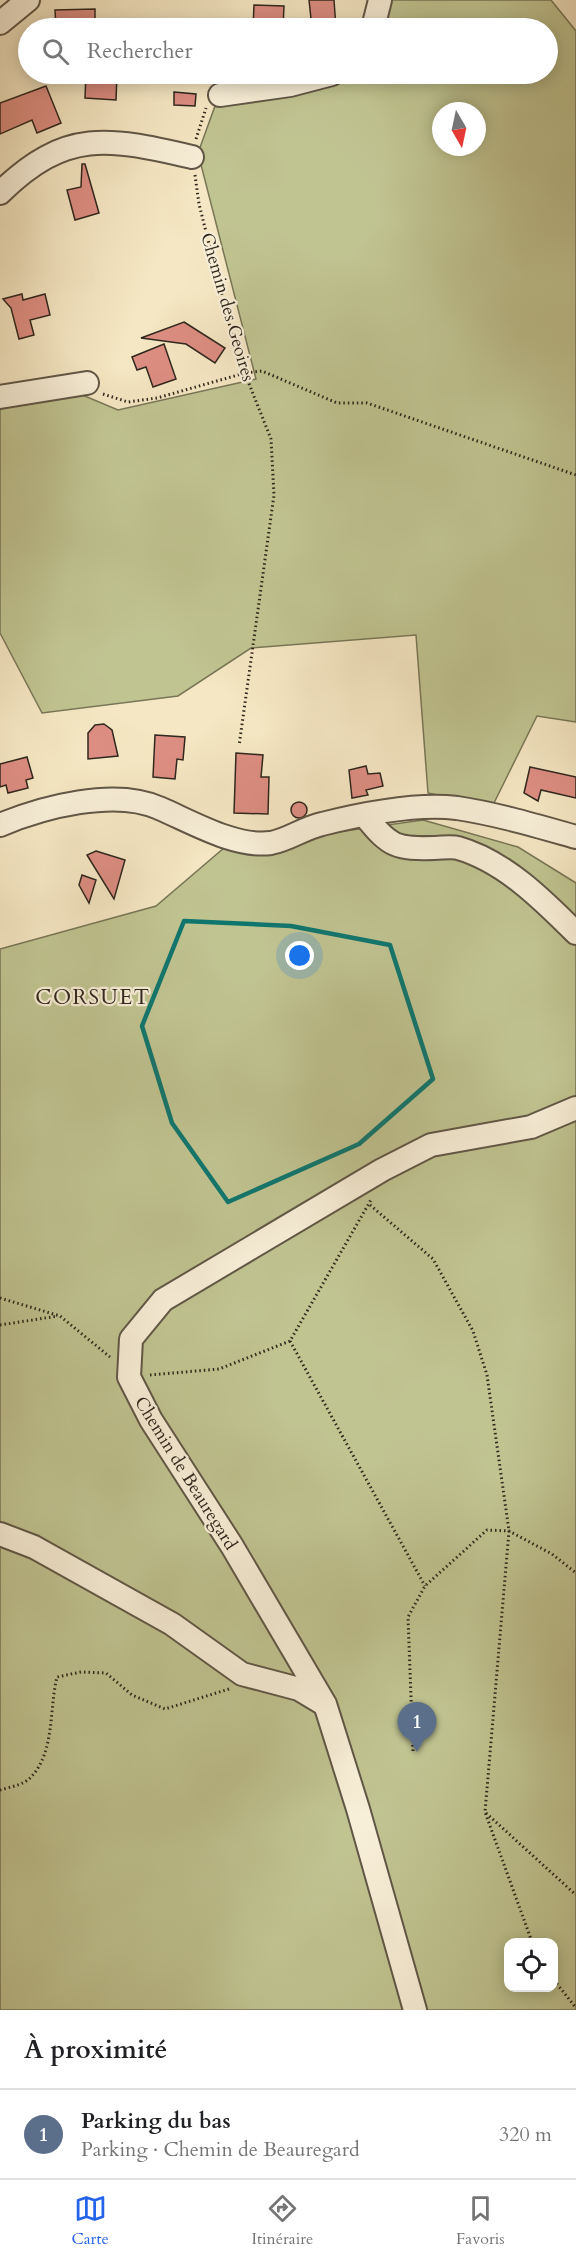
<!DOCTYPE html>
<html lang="fr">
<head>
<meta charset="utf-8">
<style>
	:root { --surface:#fff; --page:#f2f2f2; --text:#202124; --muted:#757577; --line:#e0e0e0; --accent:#2563eb }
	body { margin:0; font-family:Cardo,serif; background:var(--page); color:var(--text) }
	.controls { position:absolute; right:18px; bottom:18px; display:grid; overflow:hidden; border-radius:12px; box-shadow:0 3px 15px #0003 }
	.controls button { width:54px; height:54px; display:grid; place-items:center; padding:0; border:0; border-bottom:2px solid var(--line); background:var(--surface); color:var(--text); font:30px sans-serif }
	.compass { position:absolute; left:432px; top:102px; width:54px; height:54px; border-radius:50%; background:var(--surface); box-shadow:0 3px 15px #0003; rotate:171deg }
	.you { position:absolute; left:300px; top:956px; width:21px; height:21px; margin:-15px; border:4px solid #fff; border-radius:50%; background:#1a73e8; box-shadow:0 0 0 9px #1a73e833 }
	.badge { display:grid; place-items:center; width:39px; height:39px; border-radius:50%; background:var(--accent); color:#fff; font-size:20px; font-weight:700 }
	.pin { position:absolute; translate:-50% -50px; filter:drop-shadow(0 2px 3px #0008) }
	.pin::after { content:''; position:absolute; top:32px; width:21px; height:18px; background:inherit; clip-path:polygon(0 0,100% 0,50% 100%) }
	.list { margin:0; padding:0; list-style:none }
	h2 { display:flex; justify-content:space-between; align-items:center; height:78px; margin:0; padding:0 24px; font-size:26px }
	h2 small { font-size:20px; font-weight:400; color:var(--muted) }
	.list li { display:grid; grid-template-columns:39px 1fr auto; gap:18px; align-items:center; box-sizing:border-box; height:90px; padding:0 24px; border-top:2px solid var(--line) }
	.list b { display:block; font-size:22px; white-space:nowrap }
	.list p { margin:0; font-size:20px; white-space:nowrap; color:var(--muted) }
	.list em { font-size:20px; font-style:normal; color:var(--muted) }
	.icon { flex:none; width:33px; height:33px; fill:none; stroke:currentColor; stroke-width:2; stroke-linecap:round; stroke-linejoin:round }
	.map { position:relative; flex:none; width:576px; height:2010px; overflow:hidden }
	.search { position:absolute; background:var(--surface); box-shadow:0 3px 15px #0003; left:18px; right:18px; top:18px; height:66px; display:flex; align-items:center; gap:15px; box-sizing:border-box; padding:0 21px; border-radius:33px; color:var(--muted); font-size:22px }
	.sheet { height:168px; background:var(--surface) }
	nav { display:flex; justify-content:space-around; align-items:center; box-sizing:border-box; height:84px; border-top:2px solid var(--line); background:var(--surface); font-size:16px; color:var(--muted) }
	nav a { display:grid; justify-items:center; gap:3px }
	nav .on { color:var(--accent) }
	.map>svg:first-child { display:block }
	.green { fill:#c0c491; stroke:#787658; stroke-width:1.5; fill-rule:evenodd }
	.building { fill:#dd8e82; stroke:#30271e; stroke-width:1.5 }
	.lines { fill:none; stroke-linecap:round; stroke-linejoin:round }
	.minor-casing { stroke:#615747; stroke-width:26 }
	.path { stroke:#30271e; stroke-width:3; stroke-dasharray:1.5 3; stroke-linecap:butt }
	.minor { stroke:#f8efd8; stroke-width:22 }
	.marked { fill:none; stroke:#0f766e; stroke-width:4.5; stroke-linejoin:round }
	.labels { text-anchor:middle; stroke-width:4.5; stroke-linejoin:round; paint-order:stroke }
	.street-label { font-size:18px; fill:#30271e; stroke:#f8efd8 }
	.quarter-label { font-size:21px; letter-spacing:1.5px; fill:#30271e; stroke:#f8efd8 }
</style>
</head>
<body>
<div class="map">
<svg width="576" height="2010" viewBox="0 0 576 2010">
	<rect width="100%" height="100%" fill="#f5e7c3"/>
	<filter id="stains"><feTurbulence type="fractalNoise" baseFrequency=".00333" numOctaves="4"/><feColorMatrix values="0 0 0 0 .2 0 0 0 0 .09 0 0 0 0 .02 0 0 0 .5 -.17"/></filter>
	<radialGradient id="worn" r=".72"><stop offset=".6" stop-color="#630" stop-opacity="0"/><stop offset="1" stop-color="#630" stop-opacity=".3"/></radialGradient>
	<g class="green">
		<path d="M382,0H551L576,31V722L537,716L492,807L428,793L416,635L251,648L178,696L42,713L0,633V409L80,394L118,410L256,379L198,153L215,106L366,77L367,74H548V28H376ZM441,111H477V147H441Z"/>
		<path d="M423,820L518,847L576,883V2010H0V949L156,906L224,848ZM508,1942H554V1988H508Z"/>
	</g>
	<g class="building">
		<path d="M309,0H334L336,28H312Z"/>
		<path d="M254,5L284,6L283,28H253Z"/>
		<path d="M95,9V28H56L55,10Z"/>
		<path d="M86,74H117L116,100L85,98Z"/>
		<path d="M46,86L61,123L37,133L32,120L0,134V103Z"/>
		<path d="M174,92L196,94L195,106L174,105Z"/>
		<path d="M82,164H85L99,213L75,220L67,190L81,187Z"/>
		<path d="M22,294L23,300L45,294L50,315L30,320L34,335L19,339L11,308L3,299Z"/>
		<path d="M184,322L225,348L215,363L186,344L141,338Z"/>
		<path d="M164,344L176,379L153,387L146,367L137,370L132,357Z"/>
		<path d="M104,724L112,730L118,756L88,759V733L95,725Z"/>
		<path d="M155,735L185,737L183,760L177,759L175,779L153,777Z"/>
		<path d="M236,753L263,755L261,777H269L268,814L234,813Z"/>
		<path d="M27,757L33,778L26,780L28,788L8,793L6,785L0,787V764Z"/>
		<path d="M366,766L368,774L380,773L383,786L366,790L368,795L352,798L349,770Z"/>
		<path d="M530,767L576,777V798L541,790L538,801L524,793Z"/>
		<circle cx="299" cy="810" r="8"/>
		<path d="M96,851L125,860L114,899L87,855Z"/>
		<path d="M82,875L96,880L89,903L79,885Z"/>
	</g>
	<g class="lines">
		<defs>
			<g id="minor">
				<path d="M0,23L28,0"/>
				<path d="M373,28L380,0"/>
				<path d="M220,95L290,85L332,74"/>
				<path d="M0,193C66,128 109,138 192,157"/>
				<path d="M0,397L87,383"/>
				<path d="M365,816C390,847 396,849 435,848C442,848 451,846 458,848C504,861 543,900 576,933"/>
				<path d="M0,825C43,807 115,788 159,808C190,821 235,848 271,843C288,840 304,828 322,824C362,814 416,803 457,808C497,814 537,826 576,837"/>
				<path d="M0,1534L34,1547L172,1624L242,1674L299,1689L324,1704"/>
				<path d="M415,2010L358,1809L325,1704L232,1546L151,1420L129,1377L131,1339L163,1300L382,1170L431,1145L531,1127L576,1108"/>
			</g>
		</defs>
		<use href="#minor" class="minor-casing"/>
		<g class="path">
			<path d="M196,139L206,108"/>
			<path d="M195,175L199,204L236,351L271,439L274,495L239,746"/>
			<path d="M103,394L128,402L157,398L245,373L262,371L337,403H367L576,475"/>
			<path d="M370,1205L433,1259L473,1331L487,1375L509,1531L485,1812L532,1942"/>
			<path d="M0,1298L60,1316L110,1357"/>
			<path d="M0,1325L58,1316"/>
			<path d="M290,1341L425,1586"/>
			<path d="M150,1375L219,1369L290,1341L372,1198"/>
			<path d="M413,1751L408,1617L425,1586L487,1530L509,1531L552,1554L576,1573"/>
			<path d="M0,1790C10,1787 24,1785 31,1777C55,1752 49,1709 57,1677L81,1672L106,1673L132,1695L165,1709L229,1689"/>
			<path d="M486,1813L576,1895"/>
			<path d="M554,1980L576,2008"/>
		</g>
		<use href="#minor" class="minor"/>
	</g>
	<path class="marked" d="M184,921L291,926L390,945L433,1079L359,1144L228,1202L172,1123L142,1026Z"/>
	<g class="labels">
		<g class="street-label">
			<text transform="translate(228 307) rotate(74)" y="6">Chemin des Geoires</text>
			<text transform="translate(186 1473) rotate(58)" y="6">Chemin de Beauregard</text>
		</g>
		<g class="quarter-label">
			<text x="93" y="1004">CORSUET</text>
		</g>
	</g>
	<rect width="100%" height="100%" filter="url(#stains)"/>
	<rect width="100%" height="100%" fill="url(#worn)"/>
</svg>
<div class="controls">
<button><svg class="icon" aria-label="locate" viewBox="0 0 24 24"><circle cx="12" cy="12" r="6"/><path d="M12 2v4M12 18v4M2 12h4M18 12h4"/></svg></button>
</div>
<svg class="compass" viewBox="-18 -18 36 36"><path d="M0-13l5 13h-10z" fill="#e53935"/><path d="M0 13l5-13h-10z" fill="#757577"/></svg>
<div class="you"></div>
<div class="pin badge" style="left:417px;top:1752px;background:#5c6f8a">1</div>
<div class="search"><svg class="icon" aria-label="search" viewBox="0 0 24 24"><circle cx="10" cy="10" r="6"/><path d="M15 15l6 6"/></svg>Rechercher</div>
</div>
<section class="sheet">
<h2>À proximité<small></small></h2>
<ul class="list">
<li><span class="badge" style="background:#5c6f8a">1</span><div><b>Parking du bas</b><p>Parking · Chemin de Beauregard</p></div><em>320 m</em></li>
</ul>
</section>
<nav>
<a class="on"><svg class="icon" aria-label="map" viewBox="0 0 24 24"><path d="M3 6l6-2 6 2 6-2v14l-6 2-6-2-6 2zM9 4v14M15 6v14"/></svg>Carte</a>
<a><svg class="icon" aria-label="directions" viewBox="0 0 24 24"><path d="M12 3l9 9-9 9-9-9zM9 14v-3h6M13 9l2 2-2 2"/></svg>Itinéraire</a>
<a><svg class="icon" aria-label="saved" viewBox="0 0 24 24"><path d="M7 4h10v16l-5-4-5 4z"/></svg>Favoris</a>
</nav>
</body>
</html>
